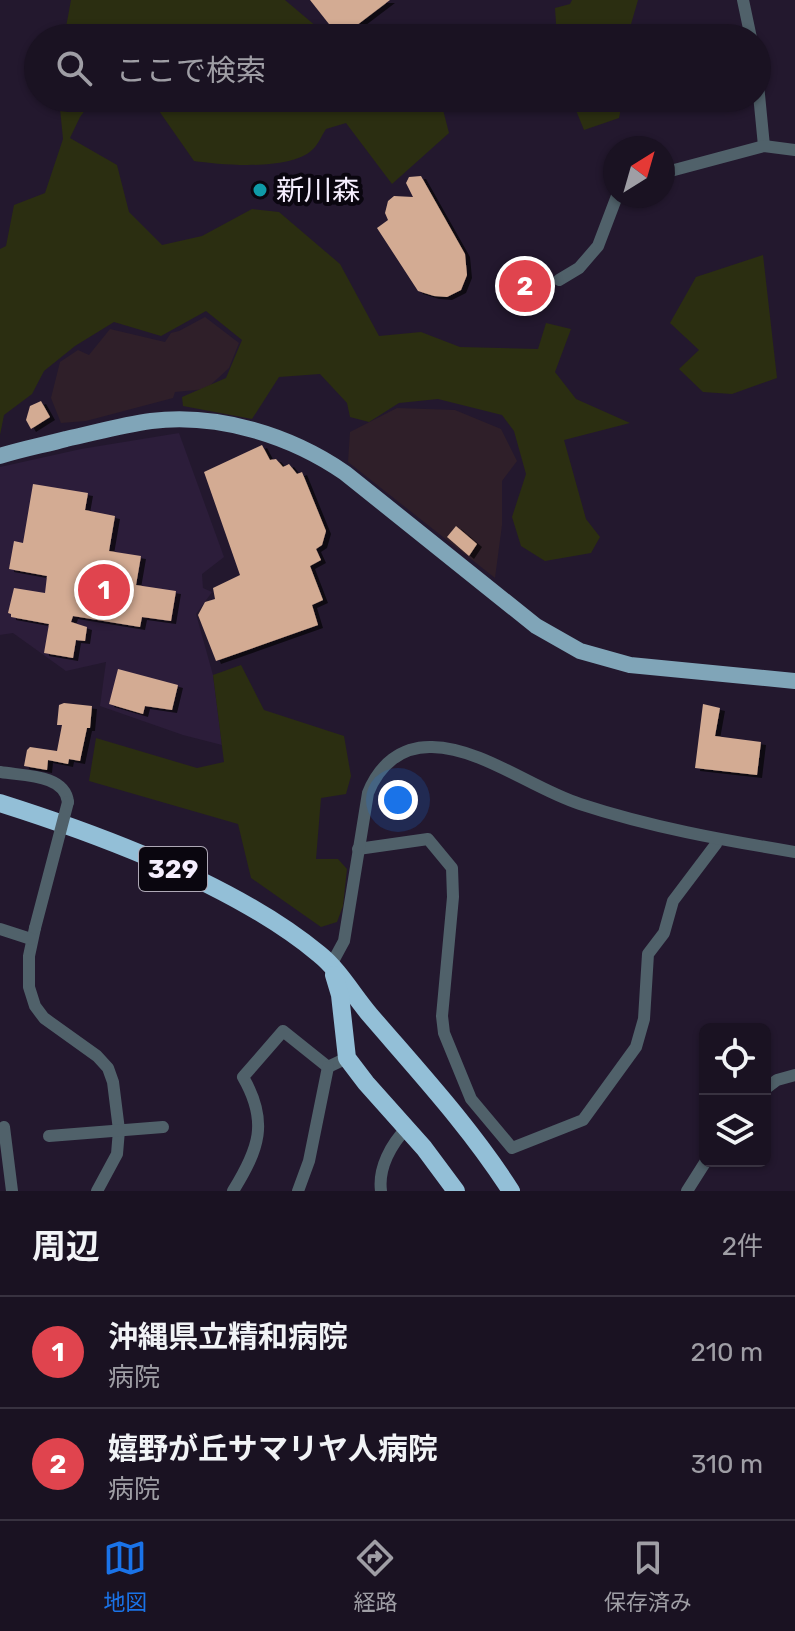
<!DOCTYPE html>
<html lang="ja">
<head>
<meta charset="utf-8">
<style>
	:root { --surface:#1a1222; --page:#231b2a; --text:#f1f3f6; --muted:#9f9ea5; --line:#383240; --accent:#1a73e8 }
	body { margin:0; font-family:Rubik,"Noto Sans JP",sans-serif; background:var(--page); color:var(--text) }
	.controls { position:absolute; right:24px; bottom:24px; display:grid; overflow:hidden; border-radius:12px; box-shadow:0 2px 6px #0004 }
	.controls button { width:72px; height:72px; display:grid; place-items:center; padding:0; border:0; border-bottom:2px solid var(--line); background:var(--surface); color:var(--text); font:40px sans-serif }
	.compass { position:absolute; left:603px; top:136px; width:72px; height:72px; border-radius:50%; background:var(--surface); box-shadow:0 2px 6px #0004; rotate:37deg }
	.you { position:absolute; left:398px; top:800px; width:28px; height:28px; margin:-20px; border:6px solid #fff; border-radius:50%; background:#1a73e8; box-shadow:0 0 0 12px #1a73e833 }
	.badge { display:grid; place-items:center; width:52px; height:52px; border-radius:50%; background:var(--accent); color:#fff; font-size:26px; font-weight:700 }
	.pin { position:absolute; translate:-50% -50%; border:4px solid #fff; box-shadow:0 2px 8px #0006 }
	.list { margin:0; padding:0; list-style:none }
	h2 { display:flex; justify-content:space-between; align-items:center; height:104px; margin:0; padding:0 32px; font-size:34px }
	h2 small { font-size:26px; font-weight:400; color:var(--muted) }
	.list li { display:grid; grid-template-columns:52px 1fr auto; gap:24px; align-items:center; box-sizing:border-box; height:112px; padding:0 32px; border-top:2px solid var(--line) }
	.list b { display:block; font-size:30px; white-space:nowrap }
	.list p { margin:0; font-size:26px; white-space:nowrap; color:var(--muted) }
	.list em { font-size:26px; font-style:normal; color:var(--muted) }
	.icon { flex:none; width:44px; height:44px; fill:none; stroke:currentColor; stroke-width:2; stroke-linecap:round; stroke-linejoin:round }
	.map { position:relative; flex:none; width:795px; height:1191px; overflow:hidden }
	.search { position:absolute; background:var(--surface); box-shadow:0 2px 6px #0004; left:24px; right:24px; top:24px; height:88px; display:flex; align-items:center; gap:20px; box-sizing:border-box; padding:0 28px; border-radius:44px; color:var(--muted); font-size:30px }
	.sheet { height:328px; background:var(--surface) }
	nav { display:flex; justify-content:space-around; align-items:center; box-sizing:border-box; height:112px; border-top:2px solid var(--line); background:var(--surface); font-size:22px; color:var(--muted) }
	nav a { display:grid; justify-items:center; gap:4px }
	nav .on { color:var(--accent) }
	.map>svg:first-child { display:block }
	.industrial { fill:#2f1f29 }
	.built { fill:#2c1d3a }
	.green { fill:#2b2e11 }
	.building { fill:#d3ab93; filter:url(#shadow) }
	.lines { fill:none; stroke-linecap:round; stroke-linejoin:round }
	.minor { stroke:#50616a; stroke-width:12 }
	.major { stroke:#80a5b8; stroke-width:16 }
	.highway { stroke:#93bfd7; stroke-width:18 }
	.minor-bridge { stroke:#50616a; stroke-width:12 }
	.culture-dot { fill:#0f9aa8; stroke:#0a060f; stroke-width:3 }
	.labels { text-anchor:middle; stroke-width:8; stroke-linejoin:round; paint-order:stroke }
	.shield { fill:#0a060f; stroke:#aea8b6; stroke-width:2 }
	.shield-label { font-size:26px; font-weight:bold; fill:#f5eefe }
	.poi-label { font-size:28px; fill:#f5eefe; stroke:#0a060f; text-anchor:start }
</style>
</head>
<body>
<div class="map">
<svg width="795" height="1191" viewBox="0 0 795 1191">
	<defs>
		<filter id="shadow"><feDropShadow dx="5" dy="3" stdDeviation="0" flood-color="#0009"/></filter>
	</defs>
	<rect width="100%" height="100%" fill="#23182e"/>
	<g class="industrial">
		<path d="M205,317L239,343L229,368L206,389L175,392L173,398L86,421L61,423L51,398L60,362L78,350L89,355L110,329L165,342L171,333L179,331Z"/>
		<path d="M397,408L455,410L501,429L517,461L502,481V525L495,578L348,462L350,432Z"/>
	</g>
	<path class="built" d="M179,433L224,557L202,574L203,588L212,592L196,614L213,675L222,745L183,735L100,706L106,662L66,671L13,633L0,635V467L81,449Z"/>
	<g class="green">
		<path d="M71,0H285L330,38H64Z"/>
		<path d="M572,0H638L627,38H557L555,8L570,4Z"/>
		<path d="M59,98H94L80,117L70,138L117,165L129,212L162,245L202,236L252,209L279,212L340,264L379,336L421,332L460,347L538,349L546,323L571,329L555,372L576,399L630,423L564,440L586,519L600,537L591,553L545,561L521,546L512,517L526,474L514,431L502,415L438,399L399,403L369,422L350,417L347,403L320,374L279,377L252,419L183,406L182,397L226,378L242,340L206,311L161,336L114,322L75,346L44,371L32,394L4,415L0,435V249L6,246L14,205L45,193L63,139Z"/>
		<path d="M150,98H440L449,133L392,184L346,123L326,129C322,135 318,145 312,150C290,171 222,165 194,161Z"/>
		<path d="M571,98H623L619,118L584,130Z"/>
		<path d="M763,255L777,378L732,394L703,392L679,369L699,350L670,323L696,277Z"/>
		<path d="M241,665L264,710L344,736L351,776L346,794L321,798L316,859H338L347,869L343,906L337,922L321,927L251,878L238,824L89,781L96,738L197,768L224,762L213,675Z"/>
	</g>
	<g class="building">
		<path d="M310,0H390L340,38Z"/>
		<path d="M421,176L465,254L467,275L461,290L447,297L434,296L418,291L377,228L388,220L385,213L388,201L394,196L413,197L406,183L409,177Z"/>
		<path d="M41,401L50,417L31,429L26,420L30,406Z"/>
		<path d="M262,445L270,460L276,459L283,467L289,464L297,474L302,472L326,531L322,545L316,549L321,560L310,566L323,600L312,605L318,625L216,661L198,615L205,602L215,599L213,588L240,575L204,472Z"/>
		<path d="M33,484L88,493L85,510L115,516L109,551L141,556L136,585L176,591L171,621L142,617L140,627L73,616L71,622L87,627L85,641L76,640L73,658L44,653L49,624L11,617V614L8,613L14,588L45,593L47,576L9,569L14,541L23,543Z"/>
		<path d="M456,526L477,544L469,556L447,537Z"/>
		<path d="M118,669L178,685L172,710L145,706L143,714L109,704Z"/>
		<path d="M64,703L92,706L90,728H87L80,761L69,759L68,764L48,760L47,770L24,766L27,750L30,747L57,751L62,725H57L59,705Z"/>
		<path d="M703,704L720,708L715,736L761,742L757,775L695,768Z"/>
	</g>
	<g class="lines">
		<g class="minor">
			<path d="M743,0L751,38"/>
			<path d="M757,74L764,146"/>
			<path d="M663,173L764,146L795,150"/>
			<path d="M559,280L579,268L598,246L617,196"/>
			<path d="M0,772C23,776 65,774 68,802"/>
			<path d="M358,849L428,839L452,868L453,897L442,1016L444,1033L471,1099L512,1148L583,1120L636,1047L644,1019L648,954L664,933L673,901L716,844L717,839"/>
			<path d="M35,928L29,956V987L35,1006L44,1018L97,1056L108,1068L113,1082L119,1130L117,1154L97,1191"/>
			<path d="M0,929L31,939"/>
			<path d="M331,965L344,941L368,793C379,765 401,746 432,747C482,748 533,789 580,804C650,827 722,840 795,852"/>
			<path d="M765,1089L777,1080L795,1075"/>
			<path d="M4,1127L12,1191"/>
			<path d="M49,1136L163,1127"/>
			<path d="M233,1191C259,1149 269,1122 243,1077L283,1031L328,1067L347,1058"/>
			<path d="M298,1191L309,1161L328,1067"/>
			<path d="M381,1191C378,1168 391,1144 407,1128"/>
			<path d="M687,1191L706,1161"/>
		</g>
		<path class="major" d="M0,456C22,449 44,445 66,439C94,433 122,425 151,421C218,413 290,435 345,473L536,626L580,651L630,665L795,681"/>
		<g class="highway">
			<path d="M0,803C101,835 237,886 319,954C339,970 353,995 370,1015C419,1072 470,1127 511,1191"/>
			<path d="M334,975L340,995L347,1058L366,1083L424,1148L456,1191"/>
		</g>
		<path class="minor-bridge" d="M35,928L68,802"/>
	</g>
	<circle class="culture-dot" cx="260" cy="190" r="8"/>
	<g class="labels">
		<rect class="shield" x="139" y="847" width="68" height="44" rx="6"/>
		<g class="shield-label">
			<text x="173" y="878">329</text>
		</g>
		<g class="poi-label">
			<text x="276" y="200">新川森</text>
		</g>
	</g>
</svg>
<div class="controls">
<button><svg class="icon" aria-label="locate" viewBox="0 0 24 24"><circle cx="12" cy="12" r="6"/><path d="M12 2v4M12 18v4M2 12h4M18 12h4"/></svg></button>
<button><svg class="icon" aria-label="layers" viewBox="0 0 24 24"><path d="M12 4l9 5-9 5-9-5zM3 14l9 5 9-5"/></svg></button>
</div>
<svg class="compass" viewBox="-18 -18 36 36"><path d="M0-13l5 13h-10z" fill="#e53935"/><path d="M0 13l5-13h-10z" fill="#9f9ea5"/></svg>
<div class="you"></div>
<div class="pin badge" style="left:104px;top:590px;background:#e0444e">1</div>
<div class="pin badge" style="left:525px;top:286px;background:#e0444e">2</div>
<div class="search"><svg class="icon" aria-label="search" viewBox="0 0 24 24"><circle cx="10" cy="10" r="6"/><path d="M15 15l6 6"/></svg>ここで検索</div>
</div>
<section class="sheet">
<h2>周辺<small>2件</small></h2>
<ul class="list">
<li><span class="badge" style="background:#e0444e">1</span><div><b>沖縄県立精和病院</b><p>病院</p></div><em>210 m</em></li>
<li><span class="badge" style="background:#e0444e">2</span><div><b>嬉野が丘サマリヤ人病院</b><p>病院</p></div><em>310 m</em></li>
</ul>
</section>
<nav>
<a class="on"><svg class="icon" aria-label="map" viewBox="0 0 24 24"><path d="M3 6l6-2 6 2 6-2v14l-6 2-6-2-6 2zM9 4v14M15 6v14"/></svg>地図</a>
<a><svg class="icon" aria-label="directions" viewBox="0 0 24 24"><path d="M12 3l9 9-9 9-9-9zM9 14v-3h6M13 9l2 2-2 2"/></svg>経路</a>
<a><svg class="icon" aria-label="saved" viewBox="0 0 24 24"><path d="M7 4h10v16l-5-4-5 4z"/></svg>保存済み</a>
</nav>
</body>
</html>
